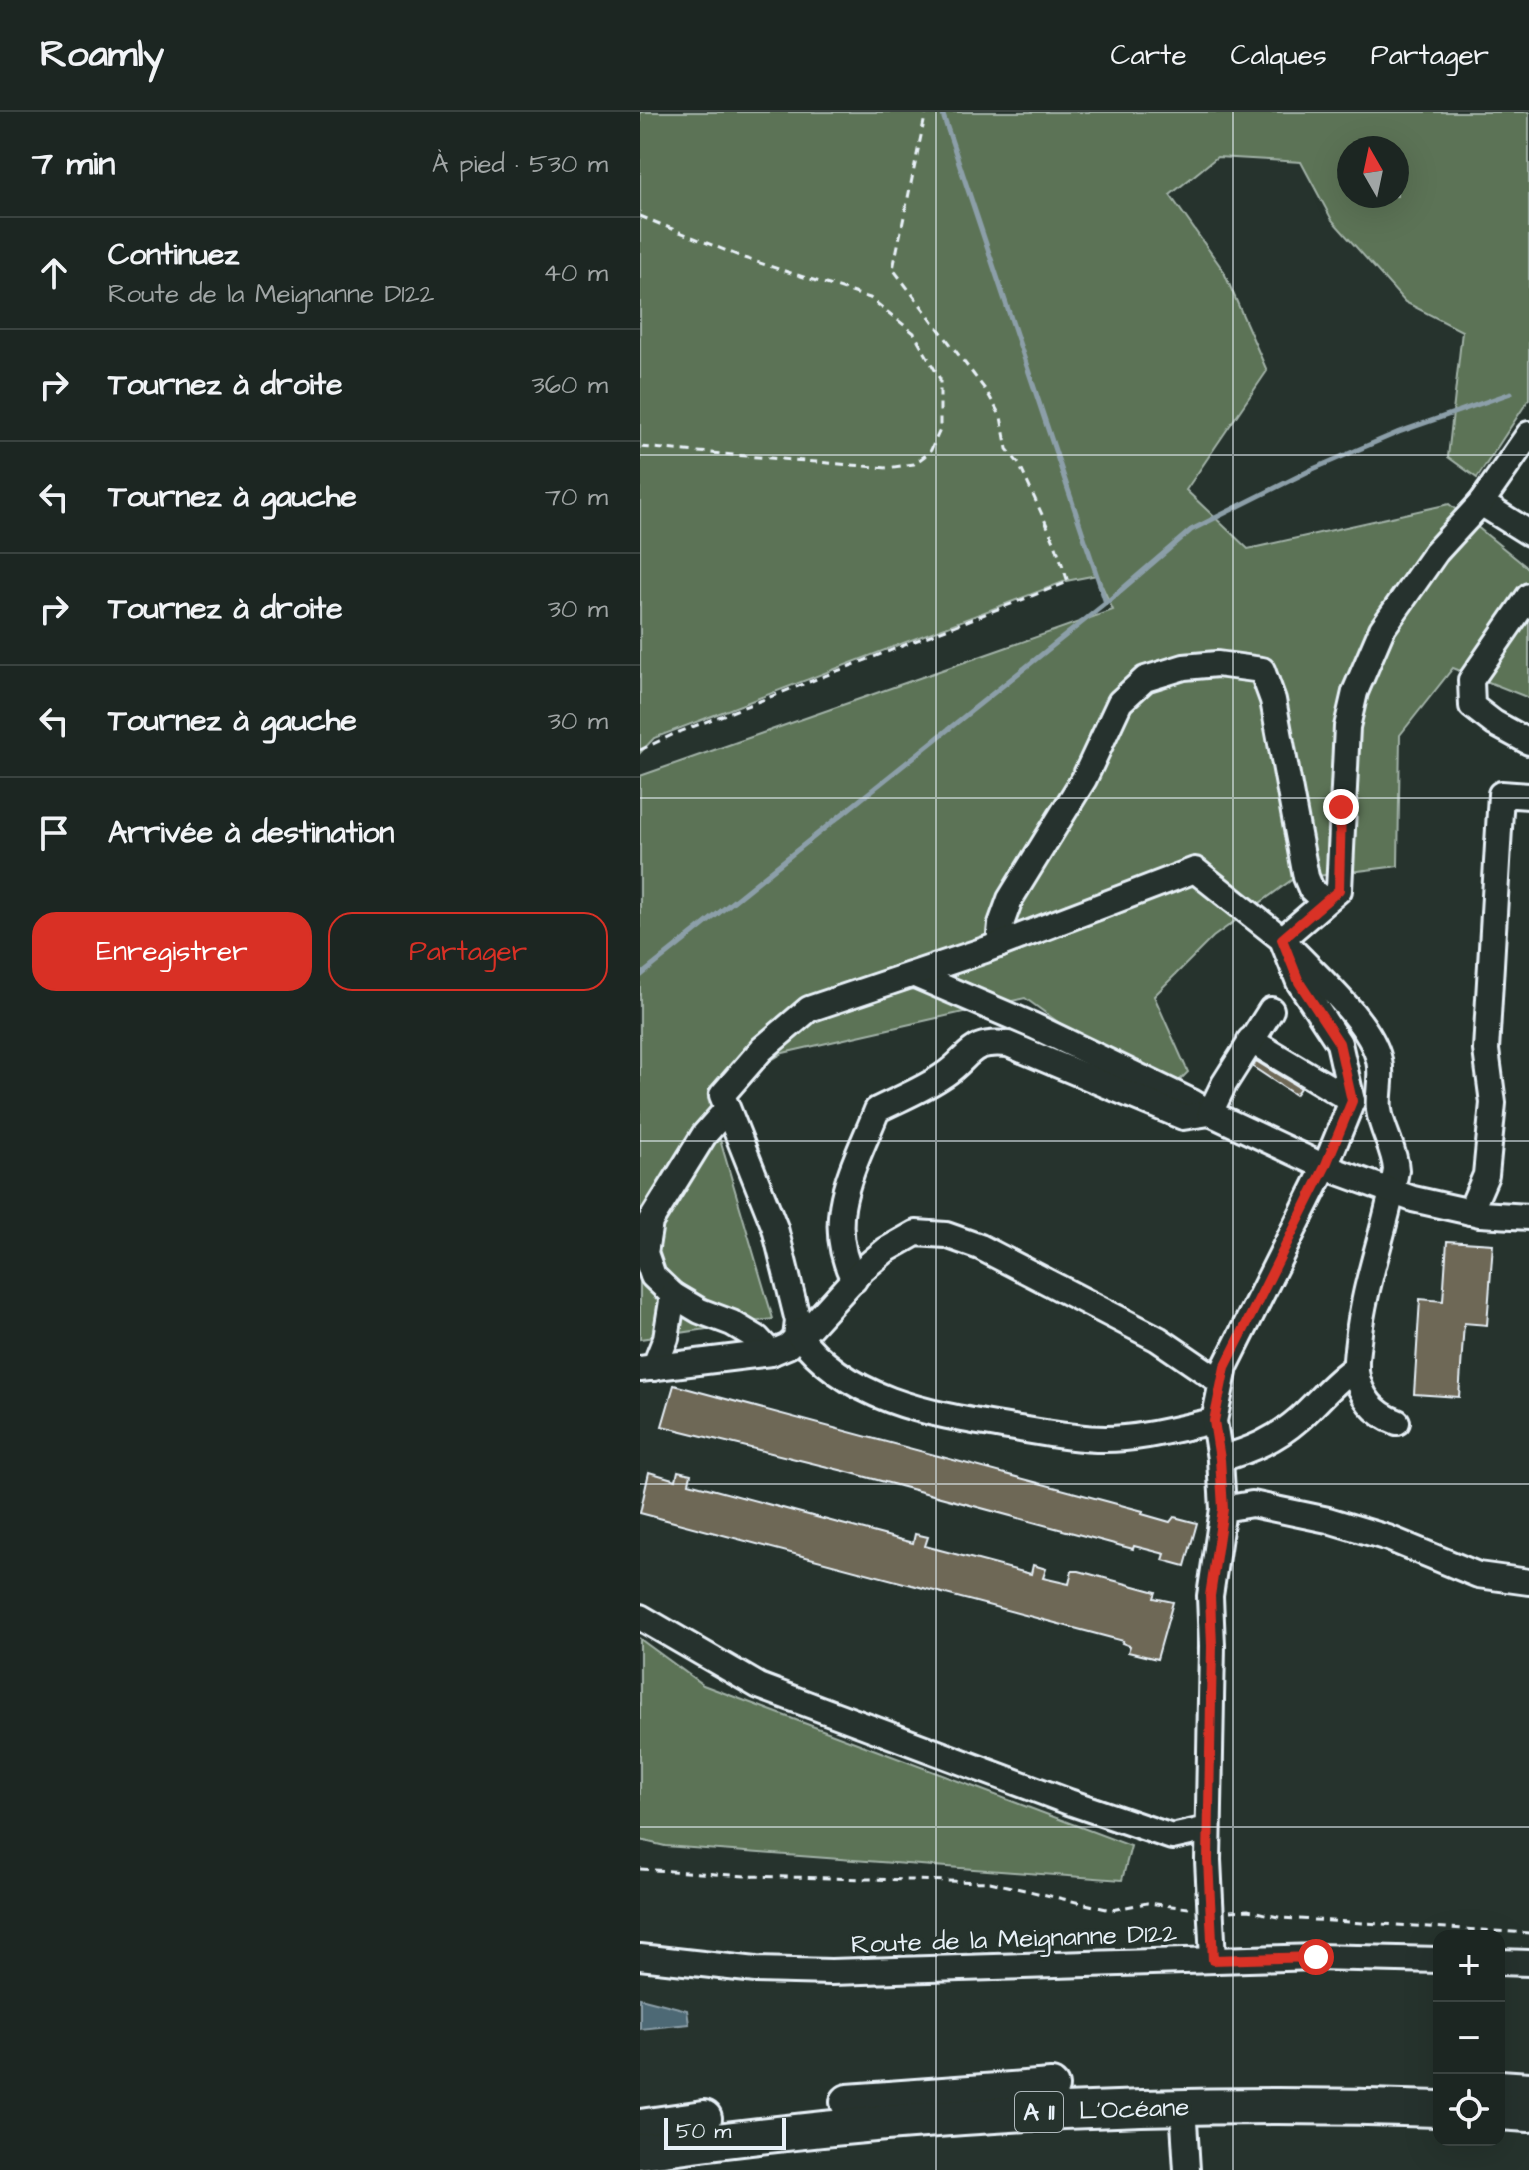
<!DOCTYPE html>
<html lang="fr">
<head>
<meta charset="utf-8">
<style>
	:root { --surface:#1c2622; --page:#252e2a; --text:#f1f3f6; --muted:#a0a5a5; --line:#3a4340; --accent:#d93025 }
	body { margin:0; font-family:"Architects Daughter",sans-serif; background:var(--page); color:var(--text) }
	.controls { position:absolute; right:24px; bottom:24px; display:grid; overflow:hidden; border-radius:16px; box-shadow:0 8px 32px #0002 }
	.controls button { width:72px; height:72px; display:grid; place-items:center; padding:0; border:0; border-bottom:2px solid var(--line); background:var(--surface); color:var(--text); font:40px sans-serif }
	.compass { position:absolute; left:697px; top:24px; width:72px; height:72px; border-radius:50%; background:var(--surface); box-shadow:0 8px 32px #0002; rotate:351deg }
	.scale { position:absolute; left:24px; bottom:20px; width:122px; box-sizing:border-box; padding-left:8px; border:4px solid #e8f1f8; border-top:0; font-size:22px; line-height:28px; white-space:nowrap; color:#e8f1f8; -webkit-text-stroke:6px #26332d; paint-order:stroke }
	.stop { position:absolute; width:24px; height:24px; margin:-18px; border:6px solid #d93025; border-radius:50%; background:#fff }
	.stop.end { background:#d93025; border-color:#fff; box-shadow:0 2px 8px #0008 }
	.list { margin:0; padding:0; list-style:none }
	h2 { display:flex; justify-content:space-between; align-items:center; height:104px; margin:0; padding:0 32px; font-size:34px }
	h2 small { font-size:26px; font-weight:400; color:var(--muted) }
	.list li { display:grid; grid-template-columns:52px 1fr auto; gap:24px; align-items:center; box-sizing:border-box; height:112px; padding:0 32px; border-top:2px solid var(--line) }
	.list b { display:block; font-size:30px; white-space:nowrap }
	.list p { margin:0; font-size:26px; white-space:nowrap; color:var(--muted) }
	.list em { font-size:26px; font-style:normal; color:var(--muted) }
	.actions { display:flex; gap:16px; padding:24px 32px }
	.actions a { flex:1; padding:18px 0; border:2px solid var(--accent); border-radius:24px; text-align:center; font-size:28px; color:var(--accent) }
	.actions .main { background:var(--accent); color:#fff }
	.icon { flex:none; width:44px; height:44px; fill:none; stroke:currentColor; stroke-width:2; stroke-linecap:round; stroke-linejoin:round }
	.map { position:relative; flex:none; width:889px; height:2058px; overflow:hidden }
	header { display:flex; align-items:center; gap:48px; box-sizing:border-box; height:112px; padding:0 40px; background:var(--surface); border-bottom:2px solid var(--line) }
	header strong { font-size:38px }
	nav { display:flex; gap:44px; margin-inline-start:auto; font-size:28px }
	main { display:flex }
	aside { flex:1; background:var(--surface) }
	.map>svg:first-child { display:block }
	.green { fill:#5c7357; stroke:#a2b2a8; stroke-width:2; fill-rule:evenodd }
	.water { fill:#4e6974; stroke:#8c9fa9; stroke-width:2 }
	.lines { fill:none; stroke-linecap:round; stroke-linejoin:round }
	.stream { stroke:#8c9fa9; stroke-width:5 }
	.building { fill:#6e6857; stroke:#e8f1f8; stroke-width:2 }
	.minor-casing { stroke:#e8f1f8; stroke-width:30 }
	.highway-casing { stroke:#e8f1f8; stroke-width:40 }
	.path { stroke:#e8f1f8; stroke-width:3; stroke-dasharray:8 6; stroke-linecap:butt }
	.minor { stroke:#26332d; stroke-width:24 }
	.highway { stroke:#26332d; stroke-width:34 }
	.route { stroke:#d93025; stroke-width:10 }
	.grid { fill:none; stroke:#e8f1f8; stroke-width:2; stroke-opacity:0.55 }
	.labels { text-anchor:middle; stroke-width:7; stroke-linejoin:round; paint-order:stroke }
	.shield { fill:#26332d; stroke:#aeb8bb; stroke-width:2 }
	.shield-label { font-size:24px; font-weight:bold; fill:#e8f1f8 }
	.street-label { font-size:26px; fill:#e8f1f8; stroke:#26332d }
</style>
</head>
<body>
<header>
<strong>Roamly</strong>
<nav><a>Carte</a><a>Calques</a><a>Partager</a></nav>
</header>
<main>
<aside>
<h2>7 min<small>À pied · 530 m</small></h2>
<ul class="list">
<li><svg class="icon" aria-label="ahead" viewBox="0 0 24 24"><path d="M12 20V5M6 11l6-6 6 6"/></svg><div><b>Continuez</b><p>Route de la Meignanne D122</p></div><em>40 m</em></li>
<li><svg class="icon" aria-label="right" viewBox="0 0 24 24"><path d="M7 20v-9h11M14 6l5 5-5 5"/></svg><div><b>Tournez à droite</b></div><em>360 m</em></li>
<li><svg class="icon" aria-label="left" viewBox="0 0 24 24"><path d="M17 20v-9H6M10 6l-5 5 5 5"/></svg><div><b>Tournez à gauche</b></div><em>70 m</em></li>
<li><svg class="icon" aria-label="right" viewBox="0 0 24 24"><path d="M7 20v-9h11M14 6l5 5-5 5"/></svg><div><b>Tournez à droite</b></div><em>30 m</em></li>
<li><svg class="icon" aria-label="left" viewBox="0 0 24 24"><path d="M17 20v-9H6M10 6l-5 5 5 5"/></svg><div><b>Tournez à gauche</b></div><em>30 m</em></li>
<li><svg class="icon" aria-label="arrive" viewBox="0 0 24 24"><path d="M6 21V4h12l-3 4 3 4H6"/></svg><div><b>Arrivée à destination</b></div></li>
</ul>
<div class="actions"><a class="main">Enregistrer</a><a>Partager</a></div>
</aside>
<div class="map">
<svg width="889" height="2058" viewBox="0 0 889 2058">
	<rect width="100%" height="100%" fill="#26332d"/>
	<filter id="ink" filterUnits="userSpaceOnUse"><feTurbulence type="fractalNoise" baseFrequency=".0125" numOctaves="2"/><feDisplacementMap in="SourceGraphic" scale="16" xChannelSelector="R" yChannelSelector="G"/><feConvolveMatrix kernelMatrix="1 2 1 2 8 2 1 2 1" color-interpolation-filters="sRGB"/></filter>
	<g filter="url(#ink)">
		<g class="green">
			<path d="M0,0H889V287L837,366L808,345L822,219L765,190L692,108L661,50L577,45L530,83L583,158L627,259L546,378L608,437L809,392L889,457V586L813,556L760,623L758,754L653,767L573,825L514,884L548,960L522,986L385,886L143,941L68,987L133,1207L0,1227V664L473,498L457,463L426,469L14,626L0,641ZM709,36H757V84H709Z"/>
			<path d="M0,1527L63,1573L491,1734L482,1768L25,1734L0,1728Z"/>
		</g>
		<path class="water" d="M0,1886L47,1898L49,1912L0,1917Z"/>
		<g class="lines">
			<g class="stream">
				<path d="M466,491L551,418L673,357L759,320L871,281"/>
				<path d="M0,864L466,491L302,0"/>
			</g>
		</g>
		<g class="building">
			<path d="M616,949L660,976L655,983L613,955Z"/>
			<path d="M807,1129L853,1132L847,1213L824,1211L819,1285L774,1282L780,1187L803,1189Z"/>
			<path d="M34,1273L503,1399L502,1402L530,1410L534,1405L557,1411L545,1454L523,1448L525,1442L494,1434L493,1437L204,1359L22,1314Z"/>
			<path d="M38,1359L51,1362L49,1371L273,1431L275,1422L288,1425L285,1434L391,1462L393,1453L406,1457L403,1466L429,1472L432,1459H439L516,1480L514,1486L533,1490L517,1547L488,1540L490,1534L482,1531L483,1529L0,1401L9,1360L36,1368Z"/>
		</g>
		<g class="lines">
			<defs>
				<g id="minor">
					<path d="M841,391L889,421"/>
					<path d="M889,484L831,568L832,594L854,611L889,630"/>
					<path d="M359,833L361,812L370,787L444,667L480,590L505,567L544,555L577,552L622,558L633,588L666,765L671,777L684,789"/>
					<path d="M275,863L394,914L552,990L570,1001"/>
					<path d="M610,928L712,989"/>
					<path d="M87,997L64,1023L10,1110L5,1141L13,1164L33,1183L60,1199L92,1211L117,1226L131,1241"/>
					<path d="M830,1100L846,1063L853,991L846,938L861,682L889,684"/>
					<path d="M214,1168C182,1106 214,1056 237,998C259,987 284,977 304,963C331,945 328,928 368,932L543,1005L570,1001"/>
					<path d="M14,1256L26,1226L33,1183"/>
					<path d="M0,1257L131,1241L148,1234L156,1226L158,1209L135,1116L82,983L122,937L169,897L345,838L555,758L642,827L659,870L699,931L712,989L685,1055L570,1001L584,972L631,898"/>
					<path d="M574,1309C539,1316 502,1327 465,1327C433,1327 400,1320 368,1315C290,1302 207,1289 157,1221L170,1215L223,1157L246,1138L276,1121L306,1123L340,1135L518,1227L581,1270"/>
					<path d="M757,1310C734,1302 720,1284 716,1260C715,1250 717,1239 718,1229C724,1170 747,1115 756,1058C755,1037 742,1019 739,998C737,982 743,966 739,948C730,907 670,859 642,827L699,778L707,615L715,580L742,517L796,440L841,391L889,322"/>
					<path d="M580,1347C611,1338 635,1328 659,1307C678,1290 694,1269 716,1255"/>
					<path d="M583,1397L580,1347L574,1309L585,1255L685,1055L773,1087L840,1102L889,1105"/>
					<path d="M0,1505L119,1574L429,1690L532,1725L568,1717"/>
					<path d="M0,1845L116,1858L191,1860L676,1845L799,1848"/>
					<path d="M573,1848L568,1748L572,1534L570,1484L583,1397L612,1392L688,1408L748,1426L838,1463L889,1470"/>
					<path d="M859,1850L889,1851"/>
					<path d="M543,1994L547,2058"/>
				</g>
				<g id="highway">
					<path d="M859,1976L889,1978"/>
					<path d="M208,1990L411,1975"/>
					<path d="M859,2000L889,2002"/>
					<path d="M0,2015L64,2006"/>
					<path d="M0,2039C265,2002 532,1987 799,1997"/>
				</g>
			</defs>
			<use href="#minor" class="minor-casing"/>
			<use href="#highway" class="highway-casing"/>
			<g class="path">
				<path d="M0,104L104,146L230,186L274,221L300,267V318L290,340L274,352L247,356L0,335"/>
				<path d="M0,638L34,622L428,470L415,431L379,352L367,337L361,305L347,280L253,157L286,0"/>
				<path d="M0,1757L106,1764L350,1770L471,1798L507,1791L549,1796"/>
				<path d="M590,1799L608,1798L642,1806L889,1821"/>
			</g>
			<use href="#minor" class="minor"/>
			<use href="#highway" class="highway"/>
		</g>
	</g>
	<g class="lines" filter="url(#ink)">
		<path class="route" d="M676,1845L573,1848L568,1748L572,1534L570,1484L583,1397L580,1347L574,1309L585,1255L685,1055L712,989L699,931L659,870L642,827L699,778L701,695"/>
	</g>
	<path class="grid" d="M296,0V2058M593,0V2058M0,343H889M0,686H889M0,1029H889M0,1372H889M0,1715H889"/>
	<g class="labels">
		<rect class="shield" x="375" y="1980" width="48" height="40" rx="6"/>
		<g class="shield-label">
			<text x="399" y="2008">A 11</text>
		</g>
		<g class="street-label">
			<text transform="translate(374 1826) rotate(-2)" y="9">Route de la Meignanne D122</text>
			<text transform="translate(494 1996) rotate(-2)" y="9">L’Océane</text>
		</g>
	</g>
</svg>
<div class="controls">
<button>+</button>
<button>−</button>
<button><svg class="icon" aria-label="locate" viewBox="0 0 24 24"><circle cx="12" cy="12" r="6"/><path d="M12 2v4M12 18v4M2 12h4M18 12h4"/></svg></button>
</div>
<svg class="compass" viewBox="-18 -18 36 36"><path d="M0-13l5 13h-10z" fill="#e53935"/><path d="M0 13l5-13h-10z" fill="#a0a5a5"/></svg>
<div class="scale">50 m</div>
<div class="stop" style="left:676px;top:1845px"></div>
<div class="stop end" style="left:701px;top:695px"></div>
</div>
</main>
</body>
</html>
